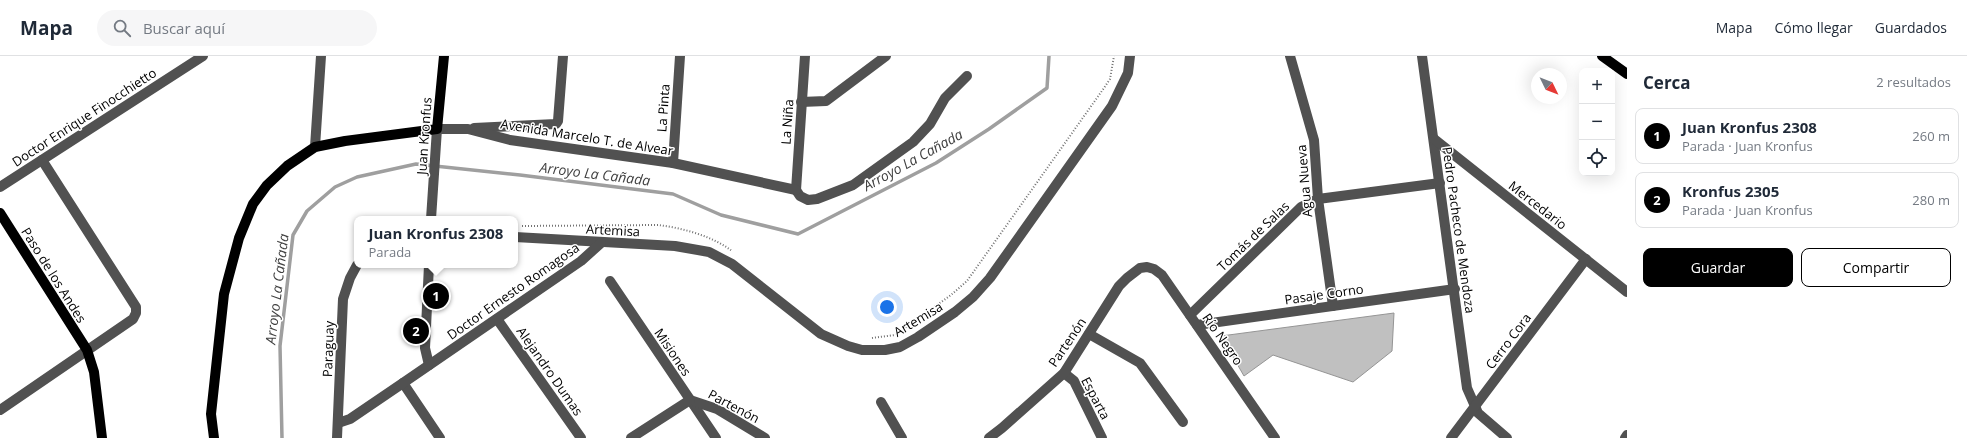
<!DOCTYPE html>
<html lang="es">
<head>
<meta charset="utf-8">
<style>
	:root { --surface:#fff; --page:#f6f6f7; --text:#1f2937; --muted:#747a83; --line:#e0e1e3; --accent:#000 }
	body { margin:0; font-family:"Open Sans",sans-serif; background:var(--page); color:var(--text) }
	.controls { position:absolute; right:12px; top:12px; display:grid; overflow:hidden; border-radius:8px; box-shadow:0 4px 16px #0002 }
	.controls button { width:36px; height:36px; display:grid; place-items:center; padding:0; border:0; border-bottom:1px solid var(--line); background:var(--surface); color:var(--text); font:20px sans-serif }
	.compass { position:absolute; left:1531px; top:12px; width:36px; height:36px; border-radius:50%; background:var(--surface); box-shadow:0 4px 16px #0002; rotate:133deg }
	.you { position:absolute; left:887px; top:251px; width:14px; height:14px; margin:-10px; border:3px solid #fff; border-radius:50%; background:#1a73e8; box-shadow:0 0 0 6px #1a73e833 }
	.badge { display:grid; place-items:center; width:26px; height:26px; border-radius:50%; background:var(--accent); color:#fff; font-size:13px; font-weight:700 }
	.pin { position:absolute; translate:-50% -50%; border:2px solid #fff; box-shadow:0 1px 4px #0006 }
	.popup { position:absolute; left:354px; top:160px; width:164px; height:52px; box-sizing:border-box; display:grid; place-content:center; border-radius:8px; background:var(--surface); filter:drop-shadow(0 1px 3px #0005); font-size:13px; white-space:nowrap; color:var(--muted) }
	.popup b { font-size:15px; color:var(--text) }
	.popup::after { content:''; position:absolute; left:50%; top:100%; margin-left:-8px; border:8px solid transparent; border-top-color:var(--surface) }
	.list { margin:0; padding:0; list-style:none }
	h2 { display:flex; justify-content:space-between; align-items:center; height:52px; margin:0; padding:0 16px; font-size:17px }
	h2 small { font-size:13px; font-weight:400; color:var(--muted) }
	.list li { display:grid; grid-template-columns:26px 1fr auto; gap:12px; align-items:center; box-sizing:border-box; height:56px; margin:0 8px 8px; padding:0 8px; border:1px solid var(--line); border-radius:8px }
	.list b { display:block; font-size:15px; white-space:nowrap }
	.list p { margin:0; font-size:13px; white-space:nowrap; color:var(--muted) }
	.list em { font-size:13px; font-style:normal; color:var(--muted) }
	.actions { display:flex; gap:8px; padding:12px 16px }
	.actions a { flex:1; padding:9px 0; border:1px solid var(--accent); border-radius:8px; text-align:center; font-size:14px; color:var(--accent) }
	.actions .main { background:var(--accent); color:#fff }
	.icon { flex:none; width:22px; height:22px; fill:none; stroke:currentColor; stroke-width:2; stroke-linecap:round; stroke-linejoin:round }
	.map { position:relative; flex:none; width:1627px; height:382px; overflow:hidden }
	header { display:flex; align-items:center; gap:24px; box-sizing:border-box; height:56px; padding:0 20px; background:var(--surface); border-bottom:1px solid var(--line) }
	header strong { font-size:19px }
	nav { display:flex; gap:22px; margin-inline-start:auto; font-size:14px }
	.search { width:280px; height:36px; background:var(--page); display:flex; align-items:center; gap:10px; box-sizing:border-box; padding:0 14px; border-radius:22px; color:var(--muted); font-size:15px }
	main { display:flex }
	aside { flex:1; background:var(--surface) }
	.map>svg:first-child { display:block }
	.lines { fill:none; stroke-linecap:round; stroke-linejoin:round }
	.stream { stroke:#9f9f9f; stroke-width:3.5 }
	.building { fill:#c0c0c0; stroke:#959595 }
	.path { stroke:#737373; stroke-width:2; stroke-dasharray:1 2; stroke-linecap:butt }
	.minor { stroke:#515151; stroke-width:10 }
	.major { stroke:#000; stroke-width:10 }
	.labels { text-anchor:middle; stroke-width:3; stroke-linejoin:round; paint-order:stroke }
	.street-label { font-size:13px; fill:#000; stroke:#fff }
	.water-label { font-size:14px; font-style:italic; fill:#404040; stroke:#fff }
</style>
</head>
<body>
<header>
<strong>Mapa</strong>
<div class="search"><svg class="icon" aria-label="search" viewBox="0 0 24 24"><circle cx="10" cy="10" r="6"/><path d="M15 15l6 6"/></svg>Buscar aquí</div>
<nav><a>Mapa</a><a>Cómo llegar</a><a>Guardados</a></nav>
</header>
<main>
<div class="map">
<svg width="1627" height="382" viewBox="0 0 1627 382">
	<rect width="100%" height="100%" fill="#fff"/>
	<g class="lines">
		<path class="stream" d="M282,382L280,290L293,179L307,155L335,131L357,121L416,108L520,119L673,138L721,159L798,178L936,107L989,73L1047,32L1049,0"/>
	</g>
	<path class="building" d="M1394,257L1392,295L1353,326L1273,299L1244,320L1221,280Z"/>
	<g class="lines">
		<g class="path">
			<path d="M522,170L658,169C683,172 712,180 732,195"/>
			<path d="M872,282L895,279L951,239L967,225L1104,32L1110,23L1114,0"/>
		</g>
		<g class="minor">
			<path d="M1290,0L1314,84L1318,143L1333,250"/>
			<path d="M1422,0L1467,332L1478,357L1507,382"/>
			<path d="M801,46L826,45L886,0"/>
			<path d="M474,72L556,68L558,65L563,0"/>
			<path d="M1434,83L1627,236"/>
			<path d="M315,91L321,0"/>
			<path d="M673,107L680,0"/>
			<path d="M0,131L203,0"/>
			<path d="M796,134L800,140L808,144L817,143L853,129L913,86L930,68L945,42L967,20"/>
			<path d="M796,134L805,0"/>
			<path d="M431,163L437,73H468L510,84L673,107L796,134"/>
			<path d="M515,181L675,190L709,196L732,208L821,278L848,290L862,294H885L900,291L918,281L955,256L973,241L990,222L1112,50L1128,17L1130,0"/>
			<path d="M429,209L425,292L429,309"/>
			<path d="M610,225L716,382"/>
			<path d="M1190,259L1301,151L1318,143L1440,127"/>
			<path d="M497,263L581,382"/>
			<path d="M1197,269L1455,233"/>
			<path d="M1089,278L1140,307L1183,366"/>
			<path d="M1064,317L1074,325L1102,382"/>
			<path d="M403,327L440,382"/>
			<path d="M690,344L717,353L765,382"/>
			<path d="M881,346L902,382"/>
			<path d="M0,354L133,263L136,257V251L42,104"/>
			<path d="M338,367L350,363L403,327L581,205L601,187"/>
			<path d="M337,382L343,243L350,222L357,209"/>
			<path d="M631,382L690,344"/>
			<path d="M989,382L1002,372L1064,317L1119,230L1127,222L1140,212L1147,211L1154,213L1162,219L1275,382"/>
			<path d="M1451,382L1586,203"/>
			<path d="M1625,382L1627,379"/>
		</g>
		<g class="major">
			<path d="M1602,0L1627,18"/>
			<path d="M0,157L87,294L94,316L102,382"/>
			<path d="M214,382L211,358L224,238L239,182L253,148L267,129L287,110L315,91L345,85L437,73L444,0"/>
		</g>
	</g>
	<g class="labels">
		<g class="street-label">
			<text transform="translate(663 52) rotate(-86)" y="5">La Pinta</text>
			<text transform="translate(84 61) rotate(-33)" y="5">Doctor Enrique Finocchietto</text>
			<text transform="translate(787 66) rotate(-86)" y="5">La Niña</text>
			<text transform="translate(424 80) rotate(-86)" y="5">Juan Kronfus</text>
			<text transform="translate(587 81) rotate(9)" y="5">Avenida Marcelo T. de Alvear</text>
			<text transform="translate(1304 125) rotate(-95)" y="5">Agua Nueva</text>
			<text transform="translate(1538 149) rotate(38)" y="5">Mercedario</text>
			<text transform="translate(613 174) rotate(3)" y="5">Artemisa</text>
			<text transform="translate(1459 174) rotate(82)" y="5">Pedro Pacheco de Mendoza</text>
			<text transform="translate(1253 180) rotate(-44)" y="5">Tomás de Salas</text>
			<text transform="translate(54 219) rotate(58)" y="5">Paso de los Andes</text>
			<text transform="translate(513 235) rotate(-35)" y="5">Doctor Ernesto Romagosa</text>
			<text transform="translate(1324 238) rotate(-8)" y="5">Pasaje Corno</text>
			<text transform="translate(918 263) rotate(-31)" y="5">Artemisa</text>
			<text transform="translate(1223 283) rotate(55)" y="5">Río Negro</text>
			<text transform="translate(1508 285) rotate(-53)" y="5">Cerro Cora</text>
			<text transform="translate(1067 286) rotate(-56)" y="5">Partenón</text>
			<text transform="translate(328 293) rotate(-88)" y="5">Paraguay</text>
			<text transform="translate(673 296) rotate(56)" y="5">Misiones</text>
			<text transform="translate(550 315) rotate(55)" y="5">Alejandro Dumas</text>
			<text transform="translate(1096 342) rotate(62)" y="5">Esparta</text>
			<text transform="translate(734 350) rotate(28)" y="5">Partenón</text>
		</g>
		<g class="water-label">
			<text transform="translate(913 104) rotate(-29)" y="5">Arroyo La Cañada</text>
			<text transform="translate(595 118) rotate(7)" y="5">Arroyo La Cañada</text>
			<text transform="translate(277 233) rotate(-83)" y="5">Arroyo La Cañada</text>
		</g>
	</g>
</svg>
<div class="controls">
<button>+</button>
<button>−</button>
<button><svg class="icon" aria-label="locate" viewBox="0 0 24 24"><circle cx="12" cy="12" r="6"/><path d="M12 2v4M12 18v4M2 12h4M18 12h4"/></svg></button>
</div>
<svg class="compass" viewBox="-18 -18 36 36"><path d="M0-13l5 13h-10z" fill="#e53935"/><path d="M0 13l5-13h-10z" fill="#747a83"/></svg>
<div class="you"></div>
<div class="pin badge" style="left:436px;top:240px">1</div>
<div class="popup"><b>Juan Kronfus 2308</b>Parada</div>
<div class="pin badge" style="left:416px;top:275px">2</div>
</div>
<aside>
<h2>Cerca<small>2 resultados</small></h2>
<ul class="list">
<li><span class="badge">1</span><div><b>Juan Kronfus 2308</b><p>Parada · Juan Kronfus</p></div><em>260 m</em></li>
<li><span class="badge">2</span><div><b>Kronfus 2305</b><p>Parada · Juan Kronfus</p></div><em>280 m</em></li>
</ul>
<div class="actions"><a class="main">Guardar</a><a>Compartir</a></div>
</aside>
</main>
</body>
</html>
